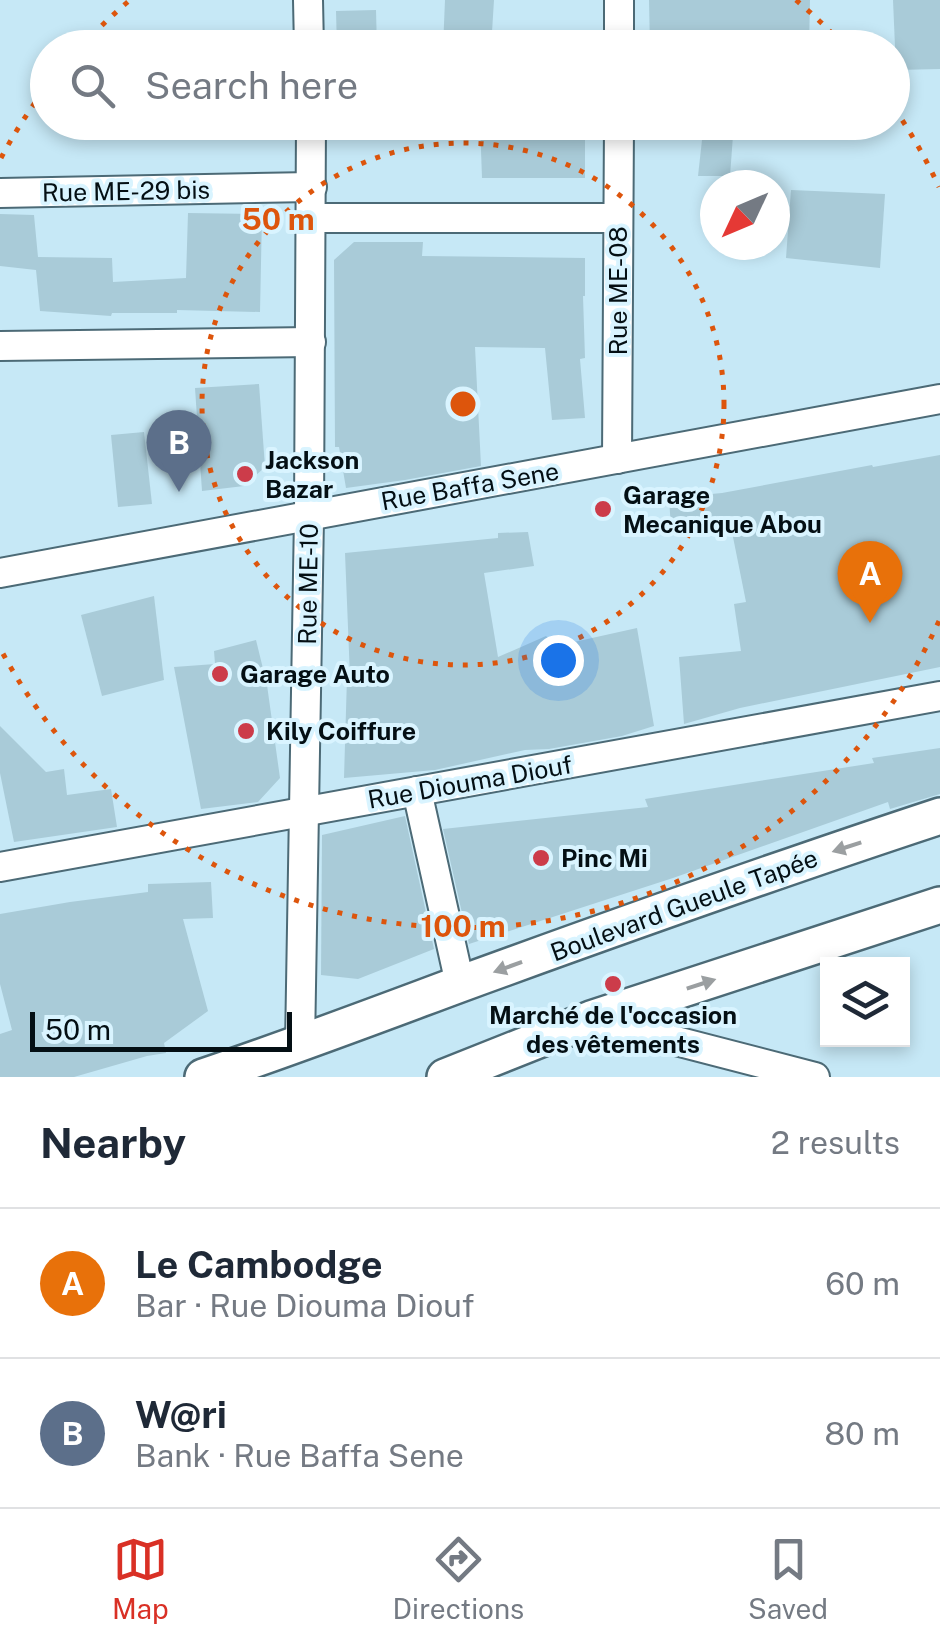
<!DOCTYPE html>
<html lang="en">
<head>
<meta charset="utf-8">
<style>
	:root { --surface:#fff; --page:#f6f6f7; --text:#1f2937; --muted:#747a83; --line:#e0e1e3; --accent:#d93025 }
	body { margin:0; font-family:"Public Sans",sans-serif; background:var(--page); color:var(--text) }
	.controls { position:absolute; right:30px; bottom:30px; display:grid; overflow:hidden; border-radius:0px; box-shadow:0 5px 15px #0003 }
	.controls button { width:90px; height:90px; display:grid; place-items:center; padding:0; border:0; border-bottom:2px solid var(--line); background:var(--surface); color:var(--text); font:50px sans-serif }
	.compass { position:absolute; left:700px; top:170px; width:90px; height:90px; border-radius:50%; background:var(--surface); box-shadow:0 5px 15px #0003; rotate:226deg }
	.scale { position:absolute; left:30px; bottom:25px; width:262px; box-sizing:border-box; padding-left:10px; border:5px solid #040f14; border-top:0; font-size:28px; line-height:35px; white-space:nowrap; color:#040f14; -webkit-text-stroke:8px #d9f4ff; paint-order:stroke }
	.you { position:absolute; left:558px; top:660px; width:35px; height:35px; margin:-25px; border:8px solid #fff; border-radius:50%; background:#1a73e8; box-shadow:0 0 0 15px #1a73e833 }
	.badge { display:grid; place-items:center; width:65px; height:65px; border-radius:50%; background:var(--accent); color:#fff; font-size:32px; font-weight:700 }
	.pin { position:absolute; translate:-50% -82px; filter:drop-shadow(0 2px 5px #0008) }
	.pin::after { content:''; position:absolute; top:52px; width:35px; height:30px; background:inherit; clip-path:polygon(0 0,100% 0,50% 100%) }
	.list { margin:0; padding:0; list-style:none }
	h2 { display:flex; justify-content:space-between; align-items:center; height:130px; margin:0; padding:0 40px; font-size:42px }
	h2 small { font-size:32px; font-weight:400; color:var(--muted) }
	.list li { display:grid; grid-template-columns:65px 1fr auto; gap:30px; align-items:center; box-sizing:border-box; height:150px; padding:0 40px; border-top:2px solid var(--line) }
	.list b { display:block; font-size:38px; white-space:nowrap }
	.list p { margin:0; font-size:32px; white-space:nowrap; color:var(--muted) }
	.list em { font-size:32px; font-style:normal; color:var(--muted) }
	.icon { flex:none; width:55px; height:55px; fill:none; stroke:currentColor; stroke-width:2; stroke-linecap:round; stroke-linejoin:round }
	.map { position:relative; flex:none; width:940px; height:1077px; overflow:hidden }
	.search { position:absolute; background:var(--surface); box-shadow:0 5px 15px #0003; left:30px; right:30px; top:30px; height:110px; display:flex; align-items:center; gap:25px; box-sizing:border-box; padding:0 35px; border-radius:55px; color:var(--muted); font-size:38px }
	.sheet { height:430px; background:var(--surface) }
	nav { display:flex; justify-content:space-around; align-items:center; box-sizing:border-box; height:140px; border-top:2px solid var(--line); background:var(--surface); font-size:28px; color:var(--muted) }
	nav a { display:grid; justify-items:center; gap:5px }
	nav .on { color:var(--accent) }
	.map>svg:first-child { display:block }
	.building { fill:#a9cbd8 }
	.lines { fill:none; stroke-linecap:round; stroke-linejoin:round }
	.minor-casing { stroke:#4c6a76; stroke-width:32 }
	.tertiary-casing { stroke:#4c6a76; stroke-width:40 }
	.minor { stroke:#fff; stroke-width:28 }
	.tertiary { stroke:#fff; stroke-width:35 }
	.oneway { fill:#9b9fa1 }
	.ring { fill:none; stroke:#dd550c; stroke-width:5; stroke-dasharray:5 10 }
	.poi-dot { fill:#cc3c4a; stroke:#d9f4ff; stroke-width:4 }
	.labels { text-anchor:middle; stroke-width:8; stroke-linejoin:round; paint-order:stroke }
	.street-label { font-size:25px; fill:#040f14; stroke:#d9f4ff }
	.poi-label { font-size:25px; font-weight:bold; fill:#040f14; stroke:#d9f4ff; text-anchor:start }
	.centre { fill:#dd550c; stroke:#d9f4ff; stroke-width:5 }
	.ring-label { font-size:30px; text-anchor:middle; font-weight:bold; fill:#dd550c; stroke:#d9f4ff; stroke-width:8; stroke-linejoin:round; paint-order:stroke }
</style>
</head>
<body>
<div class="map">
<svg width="940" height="1077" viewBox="0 0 940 1077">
	<rect width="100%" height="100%" fill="#c6e8f6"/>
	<g class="building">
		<path d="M445,0H494L491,48H443Z"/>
		<path d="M649,0H810L809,48H650Z"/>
		<path d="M893,0H940V69L896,70Z"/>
		<path d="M376,10L377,48H337L336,11Z"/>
		<path d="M480,122H585V178H482Z"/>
		<path d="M704,122H734L730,176H698Z"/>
		<path d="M791,190L885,194L880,268L786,258Z"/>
		<path d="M188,213L262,214L260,312L177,310V313H112L111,316L40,311L36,270L0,266V214L34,215L38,257L112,258L113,282L186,278Z"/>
		<path d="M354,242H423L422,256L585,258V296H583L585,358L580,359L585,418L552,420L545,348L475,347L481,466L405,480L346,488L339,447H335L334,260Z"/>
		<path d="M259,384L265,467L244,486L202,491L195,388Z"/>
		<path d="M144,432L152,504L118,507L111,435Z"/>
		<path d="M940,455V667L740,708L684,724L679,657L741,651L734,604L746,602L730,522L671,528L669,498L722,493L872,465L873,467Z"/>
		<path d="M528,532L534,566L484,573L498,657L546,636L556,646L637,628L654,726L622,736L549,749L525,750L435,770L344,778L347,677H350L345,553L498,538V533Z"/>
		<path d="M154,596L164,680L102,696L81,615Z"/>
		<path d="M256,640L267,685L280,778L258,802L201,809L174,667L215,664L214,651Z"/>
		<path d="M0,726L46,772L64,769L67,795L111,789L117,827L14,842L0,773Z"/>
		<path d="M940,748V794L890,809L888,802L673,878L469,944L443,829L648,807L645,799L874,763L872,758Z"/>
		<path d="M405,816L434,949L358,979L321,975L322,835Z"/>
		<path d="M211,882L213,918L183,919L208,1011L164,1043L166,1053L147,1056L74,1077H0V1034L12,1030L0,984V914L70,902L148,892V884Z"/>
	</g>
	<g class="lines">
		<defs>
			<g id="minor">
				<path d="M308,0L309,48"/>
				<path d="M619,48V0"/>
				<path d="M0,193L312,187"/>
				<path d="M311,218H618"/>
				<path d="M0,346L311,342"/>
				<path d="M617,459L619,122"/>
				<path d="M0,573L940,399"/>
				<path d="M417,791L460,984"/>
				<path d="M0,867L940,696"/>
				<path d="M591,1019L815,1077"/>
				<path d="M300,1045L309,516L311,122"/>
			</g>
			<g id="tertiary">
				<path d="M203,1077C290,1048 374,1016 460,984C619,926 779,869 940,816"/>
				<path d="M445,1077L591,1019L940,905"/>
			</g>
		</defs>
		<use href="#minor" class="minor-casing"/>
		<use href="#tertiary" class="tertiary-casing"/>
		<use href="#minor" class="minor"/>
		<use href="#tertiary" class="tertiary"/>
	</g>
	<defs><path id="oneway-solid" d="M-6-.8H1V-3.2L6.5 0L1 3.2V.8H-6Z" transform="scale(2.5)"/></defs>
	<g class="oneway">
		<use href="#oneway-solid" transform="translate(847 847) rotate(162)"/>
		<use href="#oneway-solid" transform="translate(508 967) rotate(160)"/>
		<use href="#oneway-solid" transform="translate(701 984) rotate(-18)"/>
	</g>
	<g class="ring">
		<circle cx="463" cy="404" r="261"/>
		<path d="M939 621A523 523 0 0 1 1 650M1 158A523 523 0 0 1 45 89M81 47A523 523 0 0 1 130 0M796 0A523 523 0 0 1 845 47M894 108A523 523 0 0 1 939 187"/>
	</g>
	<g class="poi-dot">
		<circle cx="245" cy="474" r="10"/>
		<circle cx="603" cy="509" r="10"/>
		<circle cx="220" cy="674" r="10"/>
		<circle cx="246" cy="731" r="10"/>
		<circle cx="541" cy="858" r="10"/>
		<circle cx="613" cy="984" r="10"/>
	</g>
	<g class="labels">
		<g class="street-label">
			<text transform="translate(126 191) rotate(-1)" y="9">Rue ME-29 bis</text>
			<text transform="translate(618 291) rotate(-90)" y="9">Rue ME-08</text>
			<text transform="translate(470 486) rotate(-10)" y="9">Rue Baffa Sene</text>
			<text transform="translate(308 584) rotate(-89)" y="9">Rue ME-10</text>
			<text transform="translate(470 782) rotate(-10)" y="9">Rue Diouma Diouf</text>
			<text transform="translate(684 905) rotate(-20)" y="9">Boulevard Gueule Tapée</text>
		</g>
		<g class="poi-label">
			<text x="265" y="469">Jackson<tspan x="265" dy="29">Bazar</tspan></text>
			<text x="623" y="504">Garage<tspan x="623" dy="29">Mecanique Abou</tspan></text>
			<text x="240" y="683">Garage Auto</text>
			<text x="266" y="740">Kily Coiffure</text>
			<text x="561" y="867">Pinc Mi</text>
			<text x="613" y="1024" text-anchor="middle">Marché de l'occasion<tspan x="613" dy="29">des vêtements</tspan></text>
		</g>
	</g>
	<circle cx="463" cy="404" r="15" class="centre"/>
	<g class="ring-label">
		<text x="278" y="230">50 m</text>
		<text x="463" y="937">100 m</text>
	</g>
</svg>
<div class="controls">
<button><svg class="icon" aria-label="layers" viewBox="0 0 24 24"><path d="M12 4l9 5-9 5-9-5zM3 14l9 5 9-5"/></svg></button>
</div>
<svg class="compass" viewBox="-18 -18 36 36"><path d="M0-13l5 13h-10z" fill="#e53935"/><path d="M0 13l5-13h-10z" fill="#747a83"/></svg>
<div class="scale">50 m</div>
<div class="you"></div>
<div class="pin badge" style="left:870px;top:623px;background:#e8710a">A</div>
<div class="pin badge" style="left:179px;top:492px;background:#5c6f8a">B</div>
<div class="search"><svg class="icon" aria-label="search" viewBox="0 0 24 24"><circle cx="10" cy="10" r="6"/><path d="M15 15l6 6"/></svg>Search here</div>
</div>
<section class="sheet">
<h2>Nearby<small>2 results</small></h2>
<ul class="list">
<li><span class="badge" style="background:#e8710a">A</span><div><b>Le Cambodge</b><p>Bar · Rue Diouma Diouf</p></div><em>60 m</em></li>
<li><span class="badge" style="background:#5c6f8a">B</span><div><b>W@ri</b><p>Bank · Rue Baffa Sene</p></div><em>80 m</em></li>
</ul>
</section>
<nav>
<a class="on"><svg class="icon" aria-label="map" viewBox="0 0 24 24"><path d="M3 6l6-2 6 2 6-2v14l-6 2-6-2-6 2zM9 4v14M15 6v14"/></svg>Map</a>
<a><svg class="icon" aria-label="directions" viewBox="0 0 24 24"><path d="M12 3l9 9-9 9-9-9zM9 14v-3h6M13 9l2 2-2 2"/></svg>Directions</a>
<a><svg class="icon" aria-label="saved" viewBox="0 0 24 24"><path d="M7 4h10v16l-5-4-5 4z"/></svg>Saved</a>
</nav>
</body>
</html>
